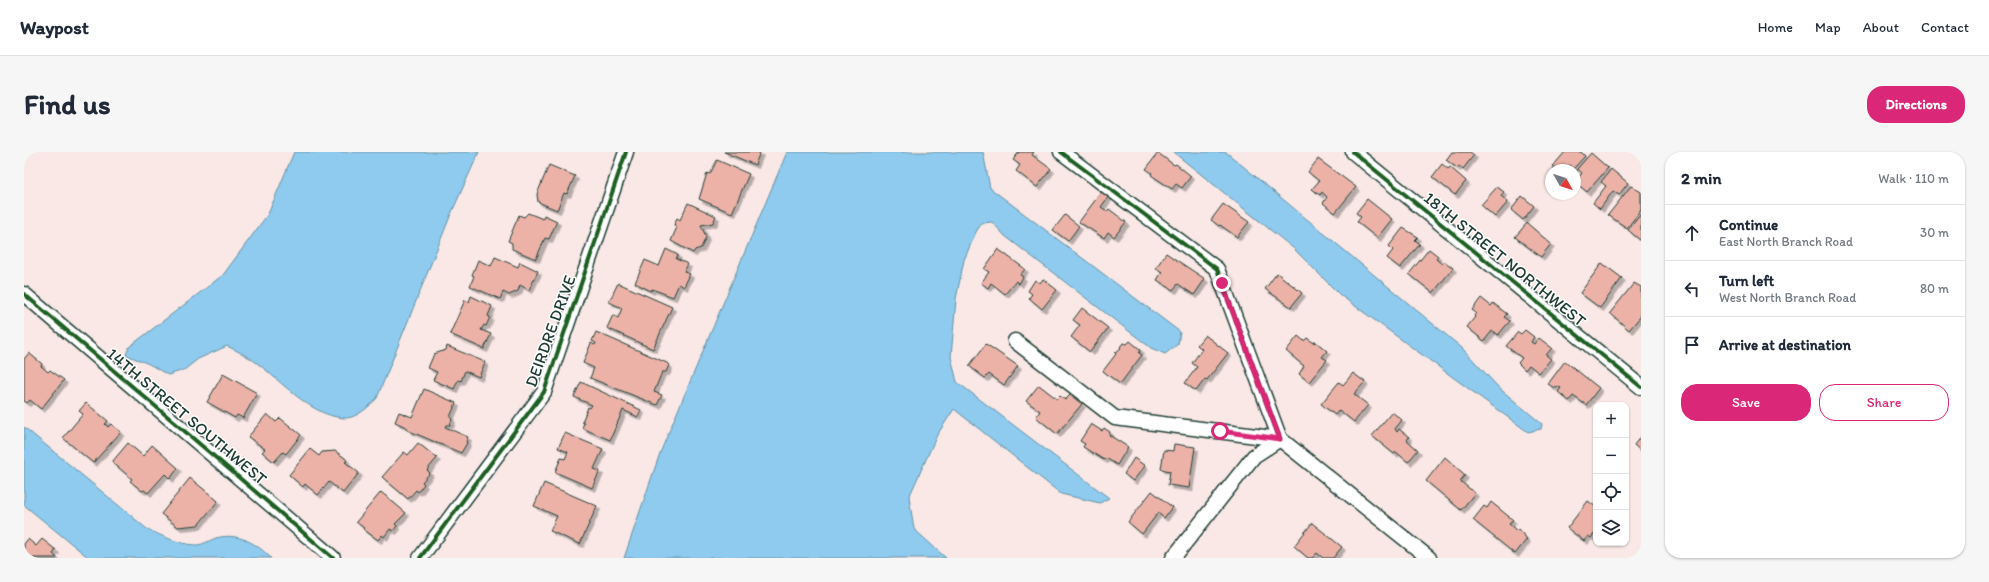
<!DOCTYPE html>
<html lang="en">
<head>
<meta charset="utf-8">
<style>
	:root { --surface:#fff; --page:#f6f6f7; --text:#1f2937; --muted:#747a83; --line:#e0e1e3; --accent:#db2777 }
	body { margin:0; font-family:Itim,sans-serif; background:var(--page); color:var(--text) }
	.controls { position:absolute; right:12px; bottom:12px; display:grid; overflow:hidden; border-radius:8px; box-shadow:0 1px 3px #0004 }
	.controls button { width:36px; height:36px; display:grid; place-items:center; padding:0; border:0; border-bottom:1px solid var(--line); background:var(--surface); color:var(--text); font:20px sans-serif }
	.compass { position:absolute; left:1521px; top:12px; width:36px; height:36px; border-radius:50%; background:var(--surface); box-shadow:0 1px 3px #0004; rotate:129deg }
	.stop { position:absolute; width:12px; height:12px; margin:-9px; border:3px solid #db2777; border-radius:50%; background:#fff }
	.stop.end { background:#db2777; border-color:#fff; box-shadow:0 1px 4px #0008 }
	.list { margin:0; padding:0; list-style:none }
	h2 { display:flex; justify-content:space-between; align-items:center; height:52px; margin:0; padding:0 16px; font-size:17px }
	h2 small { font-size:13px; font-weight:400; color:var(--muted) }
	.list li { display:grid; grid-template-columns:26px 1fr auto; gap:12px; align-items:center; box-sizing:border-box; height:56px; padding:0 16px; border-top:1px solid var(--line) }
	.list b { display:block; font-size:15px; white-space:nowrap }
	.list p { margin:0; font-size:13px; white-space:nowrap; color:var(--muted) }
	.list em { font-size:13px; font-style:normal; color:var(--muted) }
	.actions { display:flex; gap:8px; padding:12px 16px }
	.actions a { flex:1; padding:9px 0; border:1px solid var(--accent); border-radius:16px; text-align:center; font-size:14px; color:var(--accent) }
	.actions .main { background:var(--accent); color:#fff }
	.icon { flex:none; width:22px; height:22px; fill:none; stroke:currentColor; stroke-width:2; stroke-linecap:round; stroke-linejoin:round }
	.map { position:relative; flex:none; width:1617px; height:406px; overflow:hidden; border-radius:16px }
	header { display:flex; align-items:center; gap:24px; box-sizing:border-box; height:56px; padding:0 20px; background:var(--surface); border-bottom:1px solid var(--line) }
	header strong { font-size:19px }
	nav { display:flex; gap:22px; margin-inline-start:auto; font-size:14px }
	.intro { display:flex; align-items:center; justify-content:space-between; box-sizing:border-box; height:96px; padding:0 24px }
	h1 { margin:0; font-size:28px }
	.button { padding:10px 18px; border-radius:16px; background:var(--accent); color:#fff; font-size:14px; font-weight:700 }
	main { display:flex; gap:24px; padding:0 24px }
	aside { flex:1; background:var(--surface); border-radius:16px; box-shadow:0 1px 3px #0004 }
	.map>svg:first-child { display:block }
	.water { fill:#8fcaef; stroke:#6292a4 }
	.building { fill:#ecb2a8; stroke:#1f3d34; filter:url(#shadow) }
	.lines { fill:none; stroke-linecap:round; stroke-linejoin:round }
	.minor-casing { stroke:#1f3d34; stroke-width:17 }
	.minor { stroke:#fff; stroke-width:14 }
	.cycleway-casing { stroke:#fff; stroke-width:6 }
	.cycleway { stroke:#1b5e20; stroke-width:4 }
	.route { stroke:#db2777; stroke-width:5 }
	.labels { text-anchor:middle; stroke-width:3; stroke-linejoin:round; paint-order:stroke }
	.street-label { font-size:17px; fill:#1f3d34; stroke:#fff }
</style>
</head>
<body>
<header>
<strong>Waypost</strong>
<nav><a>Home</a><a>Map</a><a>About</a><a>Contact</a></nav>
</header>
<div class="intro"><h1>Find us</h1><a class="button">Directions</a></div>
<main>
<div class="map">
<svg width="1617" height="406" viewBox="0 0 1617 406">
	<defs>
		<filter id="shadow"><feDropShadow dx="3.5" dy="3.5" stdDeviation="0" flood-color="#0004"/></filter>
	</defs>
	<rect width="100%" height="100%" fill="#f9e8e5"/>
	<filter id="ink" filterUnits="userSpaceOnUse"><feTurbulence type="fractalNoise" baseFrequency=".025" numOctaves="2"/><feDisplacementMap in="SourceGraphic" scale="8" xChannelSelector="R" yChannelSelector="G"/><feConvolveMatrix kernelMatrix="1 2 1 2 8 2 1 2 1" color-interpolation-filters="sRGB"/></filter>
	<g filter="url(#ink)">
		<g class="water">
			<path d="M270,0H455L427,62L353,246C346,254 332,267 320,266C287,264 257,229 233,211C224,204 213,199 203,194L174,207L160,218L144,223L125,212L102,203L105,195L199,123L244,62Z"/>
			<path d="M763,0H959L966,36L1156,180L1154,192L1141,202L1127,196L981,84L968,70L958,71L952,80L940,108L932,147L927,205L933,230L1085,346L1076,351L1037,342L930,257L913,283L885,345L890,377L922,406H600L636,301Z"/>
			<path d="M1149,0H1202L1438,196L1475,236L1518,272L1517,277L1504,280L1316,143L1269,96Z"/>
			<path d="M0,275L123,377C138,384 154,392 172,393C179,393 186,388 192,386C214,380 232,391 247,406H65L0,353Z"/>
		</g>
		<g class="building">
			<path d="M700,0H736L731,13Z"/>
			<path d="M995,0H1010L1008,3L1027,17L1013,35L992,19L996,13L989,8Z"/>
			<path d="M1428,0H1446L1450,3L1439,17L1435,14L1433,16L1422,8Z"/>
			<path d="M1541,0H1557L1561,4L1549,17L1546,13L1542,18H1529L1532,16L1529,14Z"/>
			<path d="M1134,1L1150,13L1152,12L1167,24L1158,36L1152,32L1148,37L1127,23L1128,21L1122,17Z"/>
			<path d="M1567,1L1584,16L1563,40L1551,30L1558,21L1553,17Z"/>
			<path d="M1294,7L1332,35L1311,61L1299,51L1303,45L1298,40L1296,43L1288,37L1295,29L1284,20Z"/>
			<path d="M693,8L725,22L708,61L675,47L683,21L686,22Z"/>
			<path d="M1418,12L1424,17L1426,15L1442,29L1431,43L1408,25Z"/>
			<path d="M525,13L551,24L543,42L540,41L533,58L514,50L513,42Z"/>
			<path d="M1587,17L1604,31L1595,43L1589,39L1576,57L1569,51L1582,34L1577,30Z"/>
			<path d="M1607,34L1617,40V58L1603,76L1584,63Z"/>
			<path d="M1473,35L1480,40L1477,44L1484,50L1471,65L1457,53Z"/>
			<path d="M1078,39L1085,44L1077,55L1083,59L1085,57L1102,70L1090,85L1084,80L1080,86L1055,70Z"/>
			<path d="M1498,44L1510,54L1499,68L1487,58Z"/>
			<path d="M1343,47L1368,67L1353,86L1333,70L1337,65L1332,61Z"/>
			<path d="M664,51L692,64L689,71L677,73L682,85L677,96L671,98L669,101L647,89L653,75L650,73L653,66L656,68Z"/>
			<path d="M1199,52L1225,70L1213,85L1196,73L1195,74L1187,68Z"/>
			<path d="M504,61L519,67L520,63L533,69L525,87L521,86L512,107L488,97V91L484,89L495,63L500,65Z"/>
			<path d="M1617,62V89L1604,78Z"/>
			<path d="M1041,63L1055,74L1044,89L1029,78Z"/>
			<path d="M1503,71L1527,92L1517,105L1491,85Z"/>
			<path d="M1379,76L1394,85L1391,88L1396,92L1376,116L1363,106L1369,98L1365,94Z"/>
			<path d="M642,97L654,103L652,107L664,112L660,120L666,122L660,135L655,132L649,145L628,137L627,139L611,131L621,108L635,114Z"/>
			<path d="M974,97L1001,117L996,123L999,125L995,132L992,129L981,142L967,131L964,136L957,131L965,120L960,117Z"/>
			<path d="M1405,97L1414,104L1412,107L1418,112L1420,109L1429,116L1409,141L1385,122Z"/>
			<path d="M1142,101L1181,127L1170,143L1154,132L1149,138L1133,128L1138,120L1132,116Z"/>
			<path d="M471,105L494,115L496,110L514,119L505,138L496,133L494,139L485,143L479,140L476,147L446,134L450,124L448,123L454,108L467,114Z"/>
			<path d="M1578,111L1598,126L1576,156L1556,141Z"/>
			<path d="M1253,121L1278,141L1267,155L1241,137Z"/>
			<path d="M1019,127L1033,138L1018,157L1005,146L1008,142L1004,139L1011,128L1016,131Z"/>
			<path d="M594,131L648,155L629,197L583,176L589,163L594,166L598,156L585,150Z"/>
			<path d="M1610,131L1617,135V164L1605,178L1586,161Z"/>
			<path d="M447,144L468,154L464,164L466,165L462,174L460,173L457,178L467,182L460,197L426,182L441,148L445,150Z"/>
			<path d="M1457,146L1467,154L1469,151L1483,162L1480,165L1486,169L1474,183L1468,179L1460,189L1443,175L1451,165L1450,164L1452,161L1448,158Z"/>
			<path d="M1058,156L1084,176L1066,200L1047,185L1056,173L1049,168Z"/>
			<path d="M1501,178L1510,185L1507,190L1510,192L1515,186L1528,196L1522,203L1527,207L1515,221L1505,213L1501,218L1494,211L1498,206L1482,194L1494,180L1497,182Z"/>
			<path d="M572,180L643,211L645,213L642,220H638L630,240L638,243L633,253L566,226L570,216L559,211L567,191L571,193L572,191L568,189Z"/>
			<path d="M1181,183L1204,201L1183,228L1181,227L1172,239L1161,231L1173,215L1168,211L1178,197L1173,193Z"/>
			<path d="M1274,184L1280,189L1283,186L1290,191L1291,189L1303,199L1298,205L1303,208L1285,230L1275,222L1280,214L1262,199Z"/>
			<path d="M1106,189L1117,198L1115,201L1118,203L1096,232L1079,219L1092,202L1091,201L1097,196L1096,195L1099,191L1103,192Z"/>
			<path d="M962,192L994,214L980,233L965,222L961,226L945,214Z"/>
			<path d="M423,194L461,210L455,225L441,219L437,229L434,228L430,237L409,228L413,220L404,216L410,202L422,198Z"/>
			<path d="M5,201L18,212L17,214L24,220L26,218L40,228L17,257L6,248L3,251L0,249V207Z"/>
			<path d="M1541,209L1575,236L1562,253L1549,244L1545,249L1534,240L1537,236L1531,234L1530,236L1524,232Z"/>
			<path d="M1329,221L1341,230L1330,242L1344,253L1330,270L1315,258L1311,263L1297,252L1315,230L1319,233Z"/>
			<path d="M199,222L233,241L219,266L213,263L211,266L183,250Z"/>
			<path d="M557,230L617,258L614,265L599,258L586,288L558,276L560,271L558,270L564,255L566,256L568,253L550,245Z"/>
			<path d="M1015,233L1033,247L1036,244L1041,248L1046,243L1058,252L1033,282L1012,265L1016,259L1002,249Z"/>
			<path d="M400,237L432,251L426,265L428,267L426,273H422L421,275L444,285L442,290L443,291L437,301L383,278L384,276L371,270L375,260L388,265Z"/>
			<path d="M62,251L84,269L81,272L84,275L87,272L97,280L69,311L39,286L59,262L55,259Z"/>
			<path d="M1368,260L1378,268L1371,277L1373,280L1375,277L1385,285L1383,288L1394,298L1384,310L1372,300L1370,302L1348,284Z"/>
			<path d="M243,262L252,270L256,266L277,283L262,302L259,300L250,310L238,300L241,297L224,285Z"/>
			<path d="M1067,272L1078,279L1080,276L1086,280L1085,283L1104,295L1093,313L1082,306L1080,308L1059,295L1061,292L1056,289Z"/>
			<path d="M541,281L579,297L570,317L576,319L568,336L531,320L537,306L541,307L544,300L534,296Z"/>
			<path d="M1617,284V299L1610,293Z"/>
			<path d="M104,291L119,304L128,293L154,316L146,327L141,322L124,341L120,338L118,339L106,329L108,327L88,310Z"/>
			<path d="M394,291L413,306L403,318L406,321L398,330L400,332L394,340L392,338L384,347L358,325L380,300L384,303Z"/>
			<path d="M1150,292L1171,295L1165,336L1144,333L1146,319L1137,317L1140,298L1149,299Z"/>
			<path d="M286,297L295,304L298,300L311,299L321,306L323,309L321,310L335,321L319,341L305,330L294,343L281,332L279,335L265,323Z"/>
			<path d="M1421,305L1441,323L1436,329L1451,341L1437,358L1402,329Z"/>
			<path d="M1110,306L1121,314L1109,329L1100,322Z"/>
			<path d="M166,326L194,349L174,373L154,375L137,362Z"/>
			<path d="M520,331L573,354L556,392L526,379L533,364L510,354Z"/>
			<path d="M1128,339L1148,355L1140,366L1134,361L1118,382L1104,370Z"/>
			<path d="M357,340L382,361L371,372L373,374L369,379L366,377L360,385L358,383L354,388L339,377L340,376L332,370Z"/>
			<path d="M1564,349L1572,355V384L1570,382L1567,386L1564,384L1560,389L1543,376Z"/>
			<path d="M1467,350L1489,368L1485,372L1493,379L1494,377L1503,387L1491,402L1449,368L1460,354L1463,356Z"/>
			<path d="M1288,371L1318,395L1309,406H1299L1293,401L1288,406H1284L1270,394Z"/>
			<path d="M4,387L12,394L18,387L32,398L29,402L33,406H0V392Z"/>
		</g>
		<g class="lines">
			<defs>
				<g id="minor">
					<path d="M1037,0L1193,117L1256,287"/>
					<path d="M1329,0L1617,235"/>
					<path d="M0,142L309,406"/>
					<path d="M991,189L1091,266L1256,287"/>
					<path d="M1256,287L1405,406"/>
					<path d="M396,406L520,240L602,0"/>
					<path d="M1149,406L1230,304L1256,287"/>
				</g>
			</defs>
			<use href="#minor" class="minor-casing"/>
			<use href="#minor" class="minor"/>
			<defs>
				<g id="cycleway">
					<path d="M1037,0L1193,117L1256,287"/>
					<path d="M1329,0L1617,235"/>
					<path d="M0,142L309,406"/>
					<path d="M396,406L520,240L602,0"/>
				</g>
			</defs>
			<use href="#cycleway" class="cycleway-casing"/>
			<use href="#cycleway" class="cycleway"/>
		</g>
	</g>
	<g class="lines" filter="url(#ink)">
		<path class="route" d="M1196,279L1256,287L1198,131"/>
	</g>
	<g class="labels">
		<g class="street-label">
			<text transform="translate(1481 107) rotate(39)" y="6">18TH STREET NORTHWEST</text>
			<text transform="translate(526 179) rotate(-70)" y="6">DEIRDRE DRIVE</text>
			<text transform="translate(163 264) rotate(40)" y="6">14TH STREET SOUTHWEST</text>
		</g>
	</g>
</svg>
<div class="controls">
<button>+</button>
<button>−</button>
<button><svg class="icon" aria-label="locate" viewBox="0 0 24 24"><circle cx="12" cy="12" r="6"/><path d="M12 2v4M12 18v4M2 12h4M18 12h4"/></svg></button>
<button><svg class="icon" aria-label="layers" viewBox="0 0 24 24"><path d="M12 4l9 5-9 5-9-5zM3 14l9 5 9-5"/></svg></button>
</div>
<svg class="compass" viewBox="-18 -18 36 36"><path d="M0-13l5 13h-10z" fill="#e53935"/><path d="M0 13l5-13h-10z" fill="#747a83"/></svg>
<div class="stop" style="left:1196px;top:279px"></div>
<div class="stop end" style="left:1198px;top:131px"></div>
</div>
<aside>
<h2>2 min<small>Walk · 110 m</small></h2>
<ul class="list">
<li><svg class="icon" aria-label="ahead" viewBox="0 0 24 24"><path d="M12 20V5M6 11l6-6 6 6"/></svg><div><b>Continue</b><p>East North Branch Road</p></div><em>30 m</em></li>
<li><svg class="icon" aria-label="left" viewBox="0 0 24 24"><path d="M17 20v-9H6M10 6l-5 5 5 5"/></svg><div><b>Turn left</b><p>West North Branch Road</p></div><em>80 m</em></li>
<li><svg class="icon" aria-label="arrive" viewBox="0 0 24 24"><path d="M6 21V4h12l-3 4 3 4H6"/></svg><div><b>Arrive at destination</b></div></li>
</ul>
<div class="actions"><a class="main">Save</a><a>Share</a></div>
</aside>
</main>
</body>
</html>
